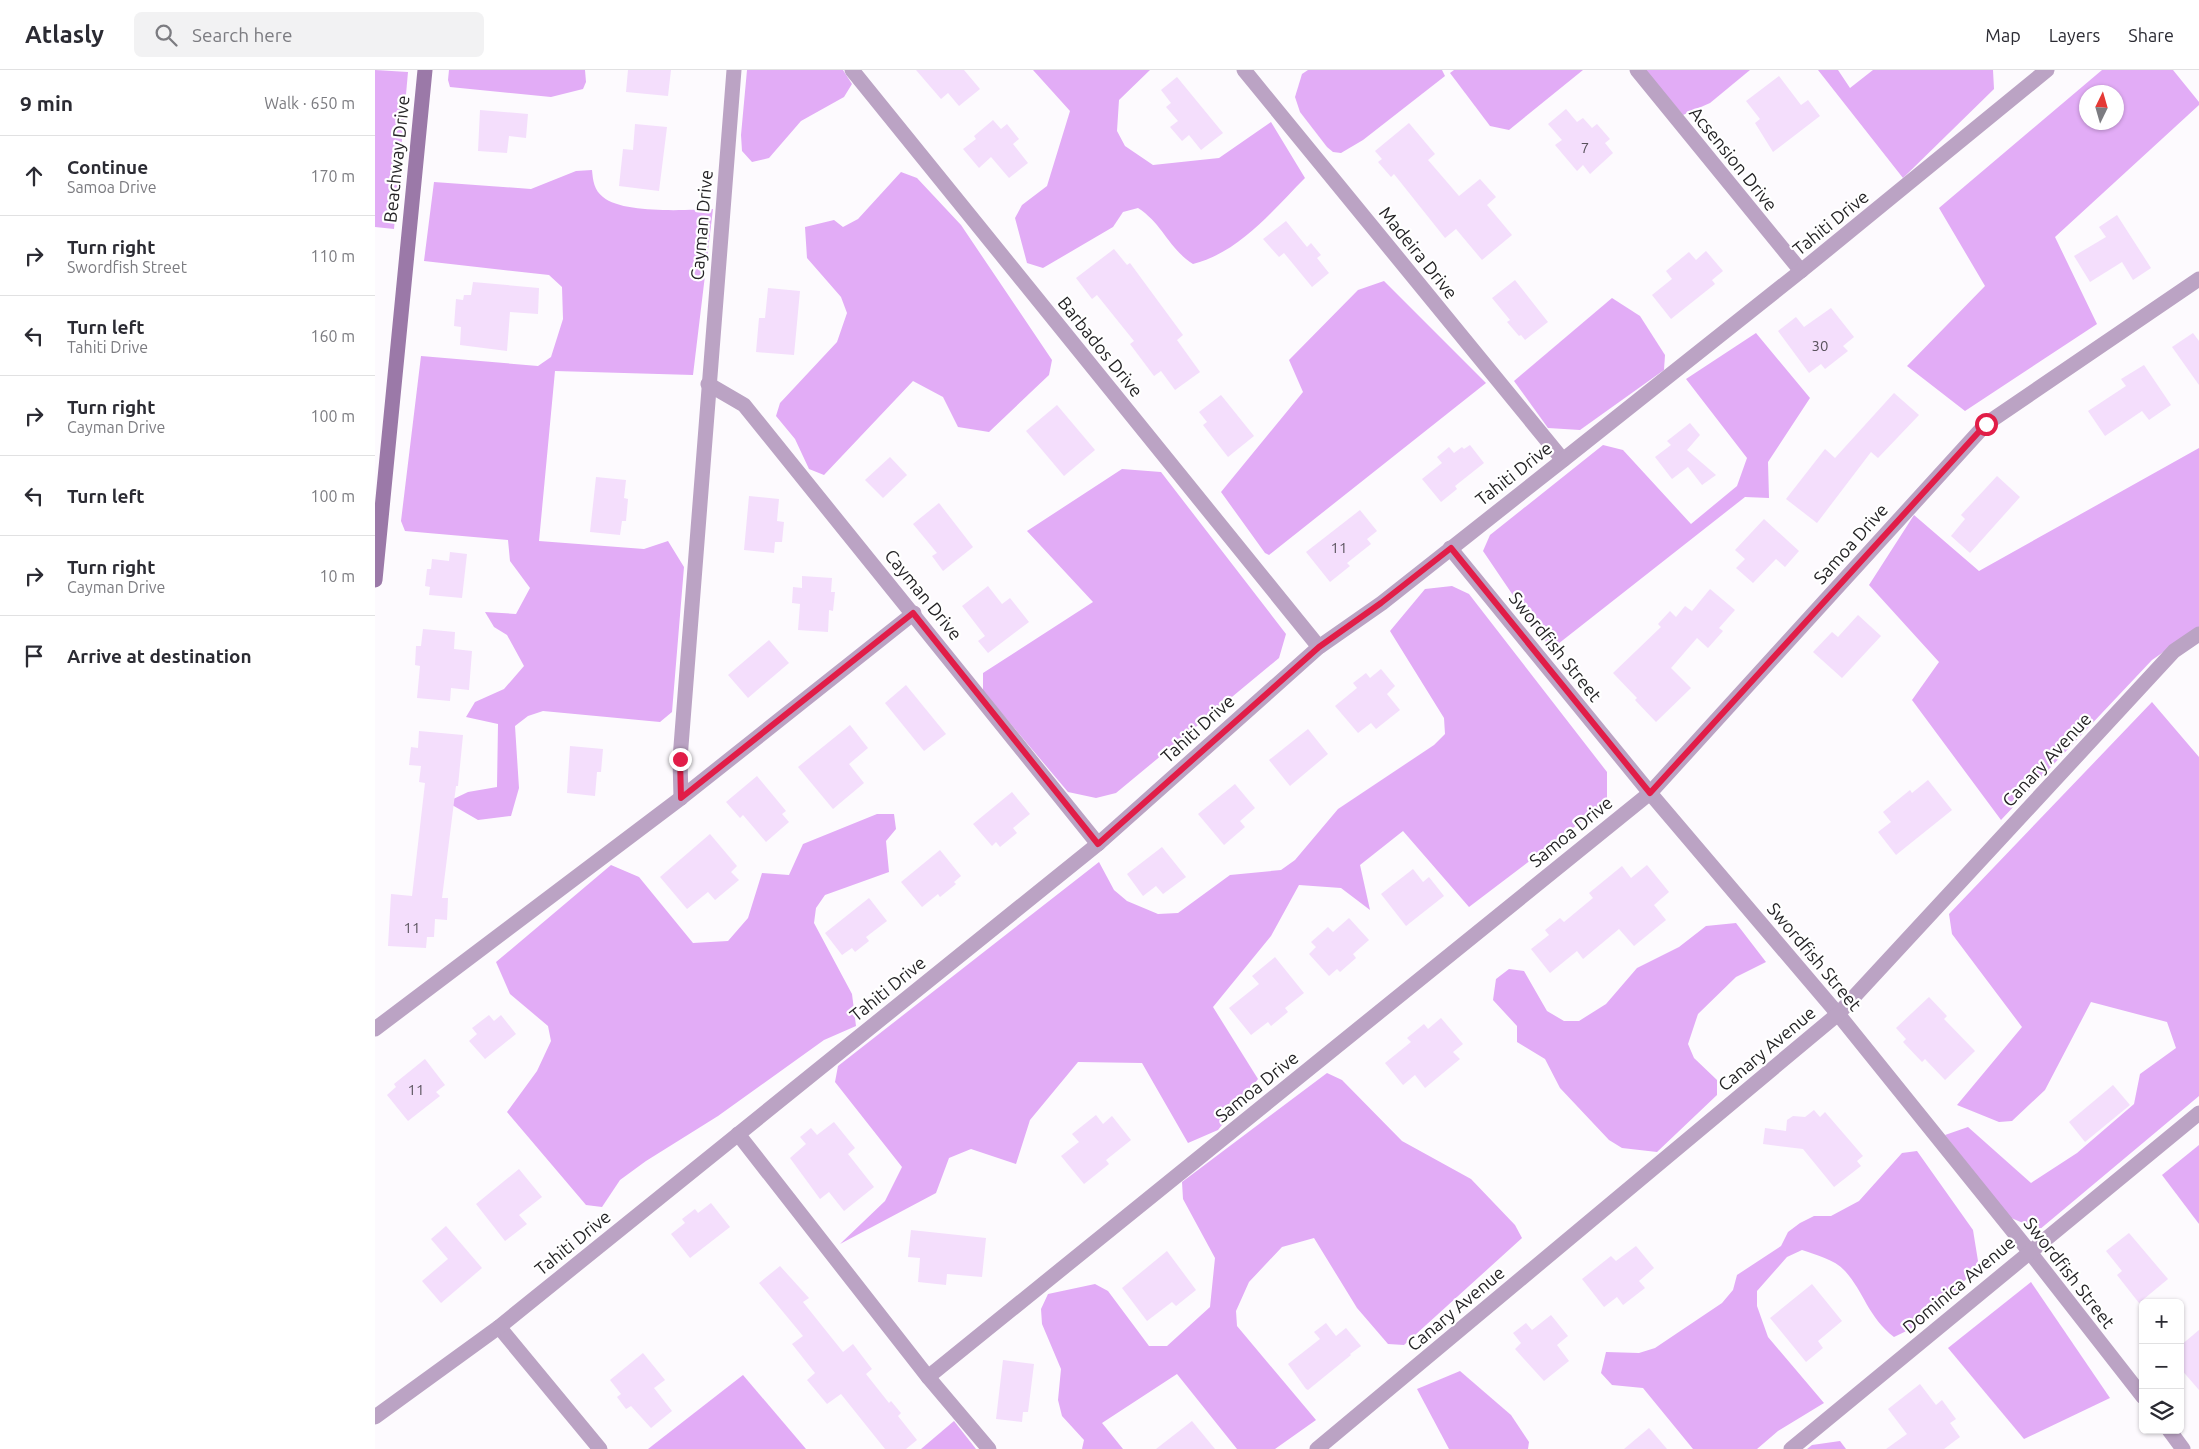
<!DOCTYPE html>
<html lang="en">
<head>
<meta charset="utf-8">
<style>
	:root { --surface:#fff; --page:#f2f2f3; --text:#2b2b33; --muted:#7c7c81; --line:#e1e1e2 }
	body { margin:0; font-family:Ubuntu,sans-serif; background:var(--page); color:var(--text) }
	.controls { position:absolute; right:15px; bottom:15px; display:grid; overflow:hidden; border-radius:8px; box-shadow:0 1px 4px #0004 }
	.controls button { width:45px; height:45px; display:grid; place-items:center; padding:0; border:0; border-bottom:1px solid var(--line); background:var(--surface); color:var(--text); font:25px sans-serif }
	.compass { position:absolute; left:1704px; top:15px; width:45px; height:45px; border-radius:50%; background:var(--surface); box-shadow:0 1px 4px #0004; rotate:5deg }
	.stop { position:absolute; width:15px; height:15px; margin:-11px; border:4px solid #e11d48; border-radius:50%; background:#fff }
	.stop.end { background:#e11d48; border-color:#fff; box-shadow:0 1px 5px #0008 }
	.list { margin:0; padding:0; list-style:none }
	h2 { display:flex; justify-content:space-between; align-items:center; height:65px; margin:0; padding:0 20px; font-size:21px }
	h2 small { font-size:16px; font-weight:400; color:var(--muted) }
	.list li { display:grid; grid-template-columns:32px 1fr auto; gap:15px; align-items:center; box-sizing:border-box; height:80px; padding:0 20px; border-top:1px solid var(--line) }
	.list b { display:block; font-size:19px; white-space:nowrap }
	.list p { margin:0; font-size:16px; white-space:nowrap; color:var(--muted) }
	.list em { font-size:16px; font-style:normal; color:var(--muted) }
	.icon { flex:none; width:28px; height:28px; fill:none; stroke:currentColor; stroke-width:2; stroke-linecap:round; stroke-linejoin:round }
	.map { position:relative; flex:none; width:1824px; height:1379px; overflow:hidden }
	header { display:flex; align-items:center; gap:30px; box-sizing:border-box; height:70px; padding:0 25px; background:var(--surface); border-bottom:1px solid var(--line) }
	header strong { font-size:24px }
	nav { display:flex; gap:28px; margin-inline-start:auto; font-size:18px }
	.search { width:350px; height:45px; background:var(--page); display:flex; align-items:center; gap:12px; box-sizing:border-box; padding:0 18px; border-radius:8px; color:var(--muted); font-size:19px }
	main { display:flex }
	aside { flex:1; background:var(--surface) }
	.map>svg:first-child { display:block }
	.forest { fill:#e2acf6; fill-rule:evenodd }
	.building { fill:#f4defc }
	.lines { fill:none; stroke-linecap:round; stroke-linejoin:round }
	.street { stroke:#bba3c4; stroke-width:15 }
	.secondary { stroke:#9b79a8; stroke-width:15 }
	.route { stroke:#e11d48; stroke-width:6 }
	.labels { text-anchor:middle; stroke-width:4.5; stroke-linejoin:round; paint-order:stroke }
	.number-label { font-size:15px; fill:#59525c }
	.street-label { font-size:18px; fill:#252426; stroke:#fff }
</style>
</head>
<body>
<header>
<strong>Atlasly</strong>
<div class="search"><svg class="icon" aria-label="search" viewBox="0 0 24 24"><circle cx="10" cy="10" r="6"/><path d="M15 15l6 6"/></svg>Search here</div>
<nav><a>Map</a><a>Layers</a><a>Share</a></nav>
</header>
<main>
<aside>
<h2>9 min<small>Walk · 650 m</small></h2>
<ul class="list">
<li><svg class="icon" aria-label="ahead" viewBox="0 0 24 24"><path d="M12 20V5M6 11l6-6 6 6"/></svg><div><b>Continue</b><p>Samoa Drive</p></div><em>170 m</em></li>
<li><svg class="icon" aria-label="right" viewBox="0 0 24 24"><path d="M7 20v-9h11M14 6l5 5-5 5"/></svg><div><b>Turn right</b><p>Swordfish Street</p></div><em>110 m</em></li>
<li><svg class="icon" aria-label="left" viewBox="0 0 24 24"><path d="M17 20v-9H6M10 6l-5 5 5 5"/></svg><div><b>Turn left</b><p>Tahiti Drive</p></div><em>160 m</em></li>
<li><svg class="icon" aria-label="right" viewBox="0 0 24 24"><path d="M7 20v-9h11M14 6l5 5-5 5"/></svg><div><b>Turn right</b><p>Cayman Drive</p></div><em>100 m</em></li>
<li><svg class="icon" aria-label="left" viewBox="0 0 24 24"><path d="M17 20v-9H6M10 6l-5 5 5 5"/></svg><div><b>Turn left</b></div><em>100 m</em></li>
<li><svg class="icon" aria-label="right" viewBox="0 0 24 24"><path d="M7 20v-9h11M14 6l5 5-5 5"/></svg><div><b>Turn right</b><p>Cayman Drive</p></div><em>10 m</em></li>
<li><svg class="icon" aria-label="arrive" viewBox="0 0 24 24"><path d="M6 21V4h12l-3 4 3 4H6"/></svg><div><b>Arrive at destination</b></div></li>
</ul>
</aside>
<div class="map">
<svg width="1824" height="1379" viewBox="0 0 1824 1379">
	<rect width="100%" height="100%" fill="#fdfafe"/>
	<g class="forest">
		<path d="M0,0L33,2L19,159L0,157Z"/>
		<path d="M74,0H210L211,12L208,19L176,27L75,17L73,10Z"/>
		<path d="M372,0H468L477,14L469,27L426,51L394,88L377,92L367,81L366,65Z"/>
		<path d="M658,0H775L744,30L742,61L750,76L778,95L844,88L896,52L930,108C897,141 865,182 818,194C793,178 788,154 763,138L748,142L738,157L668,198L652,193L640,148L647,135L672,116L695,41Z"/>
		<path d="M933,0H1067L1070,6L988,70L966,83L958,82L952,77L925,42L920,27L927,4Z"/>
		<path d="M1079,0H1208L1134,60L1115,56L1075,3Z"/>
		<path d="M1270,0H1375L1335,33L1308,45Z"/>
		<path d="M1443,0H1463L1475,18L1498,0H1618L1619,19L1528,108Z"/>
		<path d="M1727,0H1798L1824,32V35L1680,167L1722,254L1590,341L1532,296L1610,216L1564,138ZM1712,22H1742V52H1712Z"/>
		<path d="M217,100C218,111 219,120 228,127C248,144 312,140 338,139L318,305L180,301L164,471L269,479L293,471L309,497L297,642L285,652L168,641L153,646L140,656L144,718L136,746L103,750L72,732L93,722L122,717L123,654L91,647L100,632L129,619L149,596L132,565L119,557L110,542L141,544L155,518L135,491L133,470L30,461L26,451L46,286L163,296L176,287L188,249L187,217L174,205L49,191L59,112L156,119L201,101Z"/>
		<path d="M526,102L542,108L586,155L677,290L674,305L614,362L583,357L568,327L538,311L449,405L434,399L420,369L401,346L405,333L462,272L472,243L466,227L432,188L430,157L459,150L468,157L483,149Z"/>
		<path d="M1009,211L1111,313L894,485L890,483L846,422L928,322L914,290L983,220Z"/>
		<path d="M1237,228L1265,246L1290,285L1289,300L1205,360L1173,358L1139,311Z"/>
		<path d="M1381,263L1435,328L1393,392L1394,428L1370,427L1183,574L1169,571L1108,481L1115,465L1228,375L1248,380L1316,454L1362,416L1372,388L1311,309Z"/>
		<path d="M1824,378V557L1777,590L1626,750L1537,630L1564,592L1494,515L1539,445L1604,501Z"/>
		<path d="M747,399L786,402L911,564L904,588L741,723L721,728L693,722L608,621V603L718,532L652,461Z"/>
		<path d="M1077,516L1094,524L1232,702V732L1094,837L1028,761L985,795L995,840L966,818L924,815L896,866L838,937L883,1009L843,1060L813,1073L767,993L703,992L655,1050L641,1094L596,1079L574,1088L561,1123L465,1174L510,1131L527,1097L460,1012L463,996L724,792L739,820L752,831L783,844L803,843L855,805L906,800L920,790L963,739L1059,675L1070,664L1069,648L1015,561L1050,519Z"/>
		<path d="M1777,632L1824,687V1026L1664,1160L1634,1147L1570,1065L1593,1057L1656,1113L1702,1083L1759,1034L1765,1004L1801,978L1792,952L1716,932L1670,1020L1637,1051L1624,1052L1582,1035L1647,957L1577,864L1574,844Z"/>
		<path d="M502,744H519L521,759L511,771L514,802L450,825L441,838L439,853L477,924L481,956L449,970L343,1046L271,1091L245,1110L227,1137L211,1135L132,1042L162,1001L176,971L173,956L135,924L121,892L236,795L264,807L318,873L353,871L373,848L387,803L414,805L428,774Z"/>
		<path d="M1361,853L1391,892L1361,907L1323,944L1313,974L1319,988L1342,1010V1025L1282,1082L1247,1078L1234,1070L1185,1018L1170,989L1142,972V956L1118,930L1121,909L1134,899L1149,901L1172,941L1189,951H1204L1231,934L1262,898L1304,877L1331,856Z"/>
		<path d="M952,1003L967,1010L1027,1071L1096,1109L1140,1155L1147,1168L1029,1275L1013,1274L982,1238L939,1168L907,1177L874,1212L861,1241L862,1256L941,1350L900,1379H862L802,1304L727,1353L748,1379H707L709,1370L687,1346L683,1330L686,1299L667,1254L666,1239L673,1224L720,1214L733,1221L774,1276H792L835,1237L840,1188L808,1129L807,1112Z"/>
		<path d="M1824,1075V1154L1787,1105Z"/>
		<path d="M1542,1081L1598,1160L1603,1191L1595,1205L1550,1252L1519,1267C1493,1247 1489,1222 1470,1201C1459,1189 1441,1185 1427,1180L1412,1187L1382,1221V1236L1393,1267L1449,1333L1403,1361L1382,1379H1318L1268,1318L1237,1315L1226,1303L1231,1282L1264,1283L1280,1278L1347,1233L1358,1220L1362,1205L1406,1176L1413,1162L1425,1153L1439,1146H1456L1484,1131L1527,1083Z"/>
		<path d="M1656,1212L1735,1328L1649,1369L1573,1278Z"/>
		<path d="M1085,1301L1136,1345L1154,1372L1153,1379H1074L1042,1319Z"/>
		<path d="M368,1305L431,1379H273Z"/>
		<path d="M579,1351L601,1379H546Z"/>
		<path d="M1465,1371L1471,1379H1432L1437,1375Z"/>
	</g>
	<g class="building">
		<path d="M253,0H296L293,26L251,22Z"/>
		<path d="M541,0H589L605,19L584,36L573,23L566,29Z"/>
		<path d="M1404,6L1426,35L1433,30L1445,46L1398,82L1380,53L1385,49L1371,31Z"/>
		<path d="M802,7L848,63L826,80L814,65L807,71L795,57L803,51L791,37L796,33L786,20Z"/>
		<path d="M1191,39L1202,52L1208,48L1217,58L1222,54L1235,69L1230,73L1238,83L1215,104L1208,95L1202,101L1180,75L1187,70L1173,54Z"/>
		<path d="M105,40L153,44L151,68L134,66L132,83L103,81Z"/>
		<path d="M618,50L626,59L632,54L644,69L638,74L653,93L634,108L616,87L604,98L588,79L601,69L599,66Z"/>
		<path d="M1034,53L1060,84L1053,90L1084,126L1105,109L1121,127L1112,135L1137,165L1107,190L1081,159L1070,168L1019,104L1016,107L1003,92L1007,89L1000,81Z"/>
		<path d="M260,54L292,57L284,121L244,116L248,79L258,80Z"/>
		<path d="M1742,145L1776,198L1758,210L1747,192L1715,212L1699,186L1731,167L1724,157Z"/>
		<path d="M911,151L932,177L936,173L946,185L942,188L954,203L937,217L909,183L904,187L888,169Z"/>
		<path d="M739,179L752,195L755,193L808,265L802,270L825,302L800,320L786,301L779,306L755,274L759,271L722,225L717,229L701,208Z"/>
		<path d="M1331,181L1348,201L1337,210L1340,214L1296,249L1277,225L1297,209L1291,201L1314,182L1321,190Z"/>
		<path d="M1140,210L1173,252L1150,270L1146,265L1144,266L1132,252L1135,250L1117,228Z"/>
		<path d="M98,212L164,218L163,244L135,242L132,281L85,275L86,257L79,256L81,229L88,230L89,225H96Z"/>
		<path d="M393,218L425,221L419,285L381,282L384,248H390Z"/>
		<path d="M1456,238L1479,267L1468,276L1473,281L1450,299L1446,294L1434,303L1403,261L1421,247L1429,257Z"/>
		<path d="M1818,263L1824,271V315L1797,277Z"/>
		<path d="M1769,295L1796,335L1774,350L1767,341L1730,366L1713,341L1751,316L1746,309Z"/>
		<path d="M1519,323L1544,345L1503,388L1496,382L1442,453L1411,429L1450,379L1460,388Z"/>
		<path d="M846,325L879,366L853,387L828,355L832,352L824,342Z"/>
		<path d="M682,335L720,380L689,406L651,361Z"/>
		<path d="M1315,353L1325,365L1312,380L1341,405L1327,415L1313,397L1297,409L1280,387L1296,375L1292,371Z"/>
		<path d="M1095,375L1109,393L1080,416L1082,419L1066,432L1047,409L1067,393L1062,387L1074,377L1079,383L1087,377L1089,379Z"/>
		<path d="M515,387L532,405L508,428L490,410Z"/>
		<path d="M1622,406L1645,427L1595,483L1576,466L1590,449L1586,445Z"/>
		<path d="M221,407L251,410L249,428L253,429L251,451H247L245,465L215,462Z"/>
		<path d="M374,426L404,429L402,451L409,452L407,472H400L399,483L369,480Z"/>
		<path d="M564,433L598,477L568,501L557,486L562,483L538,454Z"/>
		<path d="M985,440L1002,461L992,469L996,474L972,493L975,496L955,512L931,482Z"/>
		<path d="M1389,449L1424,481L1410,497L1401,489L1378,513L1361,498L1370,489L1360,480Z"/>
		<path d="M75,482L92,484L87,528L54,525L55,517L50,516L52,499H56L57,489L74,491Z"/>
		<path d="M427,506L457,508L456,522H460L458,541L454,540L453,562L423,560L425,534L417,533L418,517L427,518Z"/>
		<path d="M613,516L627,534L635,528L654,552L613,583L603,571L610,566L587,536Z"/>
		<path d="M1335,519L1360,540L1344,558L1348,561L1333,578L1322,568L1296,598L1316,618L1281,652L1260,630L1262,628L1238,603L1286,557L1283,554L1295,541L1301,547L1310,536L1317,541Z"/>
		<path d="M1483,545L1506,566L1467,608L1438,582L1457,562L1463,567Z"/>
		<path d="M48,559L80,562L79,579L97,581L94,620L76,618L75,631L42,628L45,596L40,595L41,576H46Z"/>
		<path d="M394,570L414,593L373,628L353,605Z"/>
		<path d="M1006,599L1020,616L1012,624L1025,640L1001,659L996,653L983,663L960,636L982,618L978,613L991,603L995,608Z"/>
		<path d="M531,615L571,664L549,681L510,633Z"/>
		<path d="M475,655L493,678L474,694L489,713L458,739L423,697Z"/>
		<path d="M933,659L953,684L915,716L894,690Z"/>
		<path d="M44,661L88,665L83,716H81L67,828H73L72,850L60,849L59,867H52L51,878L13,876L16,824L37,826L50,713L44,712L46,696L34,695L36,677L43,678Z"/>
		<path d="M195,676L228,679L226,702H222L220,726L192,723Z"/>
		<path d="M382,706L411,741L407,744L414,752L391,772L368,745L365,748L351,732Z"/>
		<path d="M1553,710L1577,740L1521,785L1503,762L1516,752L1508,742L1535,720L1537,723Z"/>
		<path d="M860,714L880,738L865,751L870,757L849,775L823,744Z"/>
		<path d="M637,722L655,744L638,758L642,763L625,777L621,772L617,776L598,754Z"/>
		<path d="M335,764L362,796L356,802L364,810L340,830L333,822L312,839L285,807Z"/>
		<path d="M787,777L811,807L788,824L781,816L768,826L752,804Z"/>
		<path d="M565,780L586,806L579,812L581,814L565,827L563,824L547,837L526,812Z"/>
		<path d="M1272,795L1294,822L1279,835L1291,850L1259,876L1244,859L1208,889L1202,881L1175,903L1156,879L1174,865L1170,860L1185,848L1189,852L1218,828L1214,823L1247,796L1256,808Z"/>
		<path d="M1038,799L1048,812L1054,807L1069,826L1031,856L1006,824Z"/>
		<path d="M494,828L512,851L491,867L494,871L480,882L477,878L467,885L450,863Z"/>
		<path d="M974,848L994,870L978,884L981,888L965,902L962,899L954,906L934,884L941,877L936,872L953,857L958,862Z"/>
		<path d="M900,887L929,923L910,938L913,942L896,956L893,952L876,965L854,938L884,914L877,906Z"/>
		<path d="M1554,927L1572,946L1569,949L1600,981L1570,1010L1550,989L1547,992L1528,972L1531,969L1521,958Z"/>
		<path d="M114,945L119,951L126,945L141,964L110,989L94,971L102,964L97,958Z"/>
		<path d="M1066,948L1088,974L1078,982L1085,989L1050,1018L1040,1005L1028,1015L1010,993L1036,972L1032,968L1049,954L1053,959Z"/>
		<path d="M50,989L70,1015L61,1022L65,1026L33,1051L12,1025L21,1017L19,1014Z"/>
		<path d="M1738,1015L1755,1035L1710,1072L1694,1052Z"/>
		<path d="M1439,1040L1445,1047L1450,1042L1488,1086L1482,1091L1486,1096L1459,1117L1428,1079L1388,1074L1390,1058L1411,1061L1412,1050L1418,1046L1430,1047Z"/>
		<path d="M721,1045L728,1054L737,1046L756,1070L731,1090L734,1094L709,1114L686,1086L704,1072L697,1064Z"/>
		<path d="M459,1052L480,1078L473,1084L499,1117L469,1141L454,1122L445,1129L415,1088L431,1074L425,1067L436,1058L442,1065Z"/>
		<path d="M144,1099L167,1127L144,1145L152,1154L130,1171L101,1134Z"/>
		<path d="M336,1133L355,1157L315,1188L296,1164L310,1153L307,1149L320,1139L323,1143Z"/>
		<path d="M71,1156L107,1198L66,1233L47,1211L73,1189L56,1169Z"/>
		<path d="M536,1160L611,1168L607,1207L572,1204L571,1215L543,1212L545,1188L533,1187Z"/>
		<path d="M1754,1163L1793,1209L1764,1233L1742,1205L1747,1201L1731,1181Z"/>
		<path d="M1261,1176L1279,1198L1264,1211L1270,1218L1248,1235L1242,1227L1229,1237L1207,1209L1236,1186L1241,1191Z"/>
		<path d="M792,1181L821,1220L801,1236L797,1232L772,1251L747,1218Z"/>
		<path d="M405,1196L434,1228L428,1232L468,1282L478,1274L497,1299L491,1304L514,1333L516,1331L526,1343L523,1346L542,1370L531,1379H510L466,1324L452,1334L432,1310L440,1303L417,1274L428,1266L384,1213Z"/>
		<path d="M1437,1214L1467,1251L1443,1271L1448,1278L1431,1292L1395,1248Z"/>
		<path d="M1176,1245L1193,1266L1182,1275L1194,1291L1169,1311L1140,1279L1146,1273L1138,1263L1151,1253L1157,1260Z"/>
		<path d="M951,1253L961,1266L971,1258L986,1276L975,1284L976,1285L933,1320L931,1319L913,1294L945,1269L939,1262Z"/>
		<path d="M1824,1260V1320L1805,1298V1276Z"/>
		<path d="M268,1283L290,1310L279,1318L297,1341L276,1358L256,1336L251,1339L242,1327L246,1324L235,1310Z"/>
		<path d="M628,1290L659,1294L653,1342H648L647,1352L621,1349Z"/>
		<path d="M1545,1314L1561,1335L1567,1330L1581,1349L1575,1353L1585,1367L1569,1379H1511L1532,1364L1513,1339Z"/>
		<path d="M817,1351L840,1379H781Z"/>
		<path d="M1274,1358L1292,1379H1249Z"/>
	</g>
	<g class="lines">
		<g class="street">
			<path d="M477,0L944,577"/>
			<path d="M869,0L1188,390"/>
			<path d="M1262,0L1426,201"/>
			<path d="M333,314L369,335L723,774"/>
			<path d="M1075,478L1275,723L1463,944L1654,1181L1768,1327"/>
			<path d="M306,728L305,689L359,0"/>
			<path d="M0,959L306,728L539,543"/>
			<path d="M363,1064L553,1307L614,1379"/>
			<path d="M124,1257L225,1379"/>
			<path d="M553,1307L1275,723L1611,354L1824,209"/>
			<path d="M0,1347L124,1257L723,774L944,577L1007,533L1188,390L1426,201L1672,0"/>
			<path d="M1794,1360L1808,1379"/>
			<path d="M942,1379L1463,944L1799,581L1824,564"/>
			<path d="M1416,1379L1824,1043"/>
		</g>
		<path class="secondary" d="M0,510L50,0"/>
	</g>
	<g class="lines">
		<path class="route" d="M305,689L306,728L538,543L723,774L944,577L1006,533L1076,478L1275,723L1611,354"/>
	</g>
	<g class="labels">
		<g class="number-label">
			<text x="1210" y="83">7</text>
			<text x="1445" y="281">30</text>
			<text x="964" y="483">11</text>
			<text x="37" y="863">11</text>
			<text x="41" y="1025">11</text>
		</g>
		<g class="street-label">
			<text transform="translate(22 89) rotate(-84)" y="6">Beachway Drive</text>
			<text transform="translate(1358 89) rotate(51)" y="6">Acsension Drive</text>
			<text transform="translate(1456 153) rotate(-39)" y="6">Tahiti Drive</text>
			<text transform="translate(327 155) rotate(-85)" y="6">Cayman Drive</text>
			<text transform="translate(1043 183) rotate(51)" y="6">Madeira Drive</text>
			<text transform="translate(725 277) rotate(51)" y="6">Barbados Drive</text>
			<text transform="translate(1139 404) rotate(-38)" y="6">Tahiti Drive</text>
			<text transform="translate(1476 474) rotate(-48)" y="6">Samoa Drive</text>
			<text transform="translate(548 525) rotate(51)" y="6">Cayman Drive</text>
			<text transform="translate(1180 577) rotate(51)" y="6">Swordfish Street</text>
			<text transform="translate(823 659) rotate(-42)" y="6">Tahiti Drive</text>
			<text transform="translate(1672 690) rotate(-47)" y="6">Canary Avenue</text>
			<text transform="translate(1196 762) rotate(-39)" y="6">Samoa Drive</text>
			<text transform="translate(1439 887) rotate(50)" y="6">Swordfish Street</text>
			<text transform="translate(513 919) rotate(-39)" y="6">Tahiti Drive</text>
			<text transform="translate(1392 979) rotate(-40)" y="6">Canary Avenue</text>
			<text transform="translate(882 1017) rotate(-39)" y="6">Samoa Drive</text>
			<text transform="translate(198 1173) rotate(-39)" y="6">Tahiti Drive</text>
			<text transform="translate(1694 1203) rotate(52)" y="6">Swordfish Street</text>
			<text transform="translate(1584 1215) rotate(-40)" y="6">Dominica Avenue</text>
			<text transform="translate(1081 1239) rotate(-40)" y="6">Canary Avenue</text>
		</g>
	</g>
</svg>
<div class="controls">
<button>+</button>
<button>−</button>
<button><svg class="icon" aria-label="layers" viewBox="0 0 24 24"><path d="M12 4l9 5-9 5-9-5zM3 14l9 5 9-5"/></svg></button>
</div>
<svg class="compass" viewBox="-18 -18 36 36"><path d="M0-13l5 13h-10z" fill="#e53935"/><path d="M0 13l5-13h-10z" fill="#7c7c81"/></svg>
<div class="stop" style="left:1611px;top:354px"></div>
<div class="stop end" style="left:305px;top:689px"></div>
</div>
</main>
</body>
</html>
